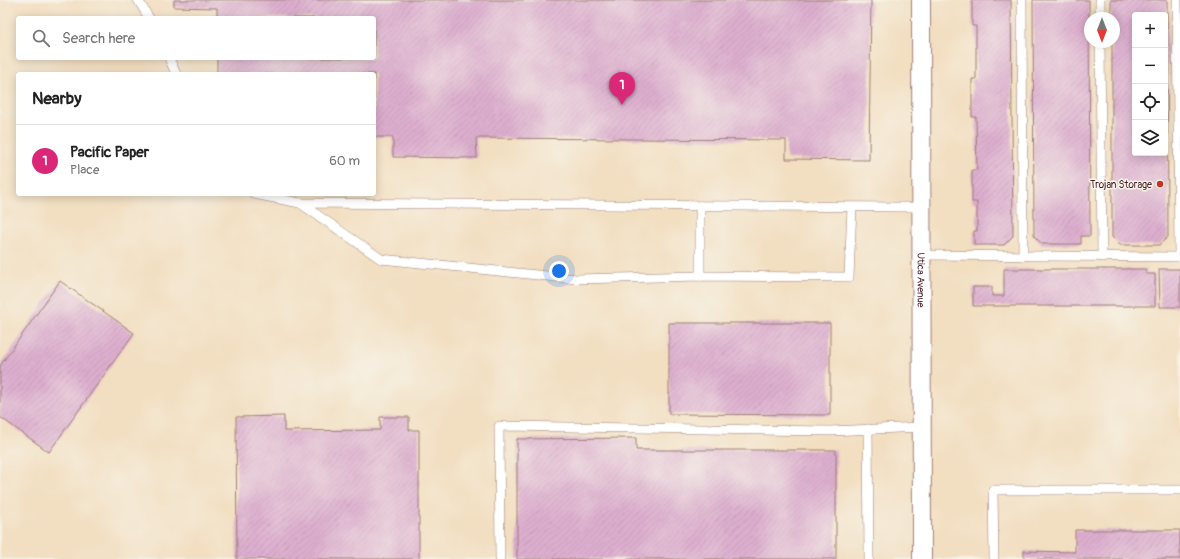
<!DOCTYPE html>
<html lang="en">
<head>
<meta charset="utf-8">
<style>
	:root { --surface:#fff; --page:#f2f2f2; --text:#222; --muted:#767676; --line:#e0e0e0; --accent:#db2777 }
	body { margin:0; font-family:Pangolin,sans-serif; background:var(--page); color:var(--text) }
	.controls { position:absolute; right:12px; top:12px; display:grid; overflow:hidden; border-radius:4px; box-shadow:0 2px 10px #0003 }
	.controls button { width:36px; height:36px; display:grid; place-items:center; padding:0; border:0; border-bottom:1px solid var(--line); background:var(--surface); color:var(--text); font:20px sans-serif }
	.compass { position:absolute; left:1084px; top:12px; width:36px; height:36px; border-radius:50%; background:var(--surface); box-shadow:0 2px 10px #0003; rotate:180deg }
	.you { position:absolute; left:559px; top:271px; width:14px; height:14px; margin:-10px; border:3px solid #fff; border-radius:50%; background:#1a73e8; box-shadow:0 0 0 6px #1a73e833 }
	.badge { display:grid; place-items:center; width:26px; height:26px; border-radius:50%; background:var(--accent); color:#fff; font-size:13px; font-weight:700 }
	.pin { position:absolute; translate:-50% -33px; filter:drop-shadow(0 1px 2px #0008) }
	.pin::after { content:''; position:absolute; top:21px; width:14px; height:12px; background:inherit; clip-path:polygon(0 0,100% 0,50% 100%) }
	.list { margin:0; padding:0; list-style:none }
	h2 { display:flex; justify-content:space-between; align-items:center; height:52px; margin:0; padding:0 16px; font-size:17px }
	h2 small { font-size:13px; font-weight:400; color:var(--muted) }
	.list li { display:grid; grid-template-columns:26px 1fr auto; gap:12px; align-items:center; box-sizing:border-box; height:72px; padding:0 16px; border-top:1px solid var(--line) }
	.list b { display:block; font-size:15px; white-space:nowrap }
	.list p { margin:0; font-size:13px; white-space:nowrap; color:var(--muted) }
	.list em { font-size:13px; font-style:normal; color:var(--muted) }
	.icon { flex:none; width:22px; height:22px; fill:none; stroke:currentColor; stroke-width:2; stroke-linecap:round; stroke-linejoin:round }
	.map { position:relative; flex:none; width:1180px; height:559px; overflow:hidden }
	.search { position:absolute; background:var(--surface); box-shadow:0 2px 10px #0003; left:16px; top:16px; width:360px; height:44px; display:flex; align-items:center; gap:10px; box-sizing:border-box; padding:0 14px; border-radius:4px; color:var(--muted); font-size:15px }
	.panel { position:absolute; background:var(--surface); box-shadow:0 2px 10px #0003; left:16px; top:72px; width:360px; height:124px; border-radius:4px }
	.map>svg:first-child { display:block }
	.building { fill:url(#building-hatch); fill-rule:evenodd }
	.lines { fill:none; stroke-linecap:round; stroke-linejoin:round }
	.lane-casing { stroke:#9e7e76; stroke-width:10 }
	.street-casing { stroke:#9e7e76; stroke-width:20 }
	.lane { stroke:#fff; stroke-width:9 }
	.street { stroke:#fff; stroke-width:18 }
	.poi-dot { fill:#c8321e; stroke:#f7f3e8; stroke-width:1.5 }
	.labels { text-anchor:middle; stroke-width:3; stroke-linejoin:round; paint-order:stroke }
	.poi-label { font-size:10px; fill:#4a1f2b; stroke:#f7f3e8; text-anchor:end }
	.street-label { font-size:10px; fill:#4a1f2b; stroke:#f7f3e8 }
</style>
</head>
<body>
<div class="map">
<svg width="1180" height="559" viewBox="0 0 1180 559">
	<defs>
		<pattern id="building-hatch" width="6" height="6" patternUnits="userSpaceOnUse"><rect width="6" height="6" fill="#ddafcf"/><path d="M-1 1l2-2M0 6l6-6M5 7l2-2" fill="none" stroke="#bf96b2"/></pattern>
	</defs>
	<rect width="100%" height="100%" fill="#f7f3e8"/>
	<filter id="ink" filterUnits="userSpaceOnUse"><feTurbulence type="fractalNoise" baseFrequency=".025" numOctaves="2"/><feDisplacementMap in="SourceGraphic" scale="8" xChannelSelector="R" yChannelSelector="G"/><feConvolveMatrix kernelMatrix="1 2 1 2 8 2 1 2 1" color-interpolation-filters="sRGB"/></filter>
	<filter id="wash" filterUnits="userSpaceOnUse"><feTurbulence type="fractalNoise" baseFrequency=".012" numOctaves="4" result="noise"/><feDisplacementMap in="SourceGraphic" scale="16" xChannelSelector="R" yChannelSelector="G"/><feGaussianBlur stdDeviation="0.9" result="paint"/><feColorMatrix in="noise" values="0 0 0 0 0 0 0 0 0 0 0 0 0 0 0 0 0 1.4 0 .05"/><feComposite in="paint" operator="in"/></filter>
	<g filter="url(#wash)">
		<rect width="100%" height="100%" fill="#f2dec0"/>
		<g id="blocks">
			<g class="building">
				<path d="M174,0H871L869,160L786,159V140L476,138L477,158L393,157V137H374V74H217V58H374V18H217V8L174,7Z"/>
				<path d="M972,0H1011L1013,236L1004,245H974V231H977V202H972V170H977L976,117H972V79H976V26H972Z"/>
				<path d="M1033,0H1089L1090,236H1081V244H1042L1034,236Z"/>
				<path d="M1111,0H1167L1168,237L1159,245H1120L1112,237V42H1114V18H1111ZM1135,15H1165V153H1135Z"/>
				<path d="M1004,269H1146V274H1155V306H973V287H992V296H1004Z"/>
				<path d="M1159,269H1180V307H1160Z"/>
				<path d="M60,281L134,333L49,452L0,417V366Z"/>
				<path d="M669,323H830V415L669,414Z"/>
				<path d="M284,416V431L380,430V417H409V430H419V559H237L236,417Z"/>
				<path d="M636,438V450H836V559H517V439Z"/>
				<path d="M1075,530H1180V559H1024V551L1075,552Z"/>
			</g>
		</g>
	</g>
	<g filter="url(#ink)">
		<use href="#blocks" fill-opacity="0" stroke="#9e7e76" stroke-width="1"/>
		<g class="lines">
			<defs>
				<g id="lane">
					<path d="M138,0L149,18"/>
					<path d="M1022,0L1023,256"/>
					<path d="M1100,0V18"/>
					<path d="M1177,0L1179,257"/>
					<path d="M1100,42L1102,257"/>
					<path d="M169,58L176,74"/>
					<path d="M254,194L300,203"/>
					<path d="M700,206V276"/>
					<path d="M852,207L849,277L700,276L576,279L381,259L300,203L898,207H921"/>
					<path d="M921,255L1180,257"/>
					<path d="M868,429L869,559"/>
					<path d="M500,559L499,426L830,431L922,427"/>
					<path d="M994,559L993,490H1180"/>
				</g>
				<g id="street">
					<path id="s1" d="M921,0L922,559"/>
				</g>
			</defs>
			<use href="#lane" class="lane-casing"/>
			<use href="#street" class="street-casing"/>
			<use href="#lane" class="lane"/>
			<use href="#street" class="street"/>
		</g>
	</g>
	<circle class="poi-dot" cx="1160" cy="184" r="4"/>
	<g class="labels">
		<g class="poi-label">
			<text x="1152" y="188">Trojan Storage</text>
		</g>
		<g class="street-label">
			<text dy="4" stroke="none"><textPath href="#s1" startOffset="280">Utica Avenue</textPath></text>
		</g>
	</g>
</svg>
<div class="controls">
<button>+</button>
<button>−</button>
<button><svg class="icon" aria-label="locate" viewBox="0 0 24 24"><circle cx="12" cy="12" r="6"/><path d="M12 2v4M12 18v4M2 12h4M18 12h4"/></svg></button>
<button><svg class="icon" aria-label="layers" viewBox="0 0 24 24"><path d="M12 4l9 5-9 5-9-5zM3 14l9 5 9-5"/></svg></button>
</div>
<svg class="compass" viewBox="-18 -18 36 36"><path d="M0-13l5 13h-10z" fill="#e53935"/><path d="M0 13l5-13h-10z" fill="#767676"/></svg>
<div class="you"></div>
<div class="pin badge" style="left:622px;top:105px">1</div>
<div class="search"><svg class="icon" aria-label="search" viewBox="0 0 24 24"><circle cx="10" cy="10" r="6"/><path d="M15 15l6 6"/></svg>Search here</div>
<section class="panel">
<h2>Nearby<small></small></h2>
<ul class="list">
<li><span class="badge">1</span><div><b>Pacific Paper</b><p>Place</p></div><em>60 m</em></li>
</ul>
</section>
</div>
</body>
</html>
